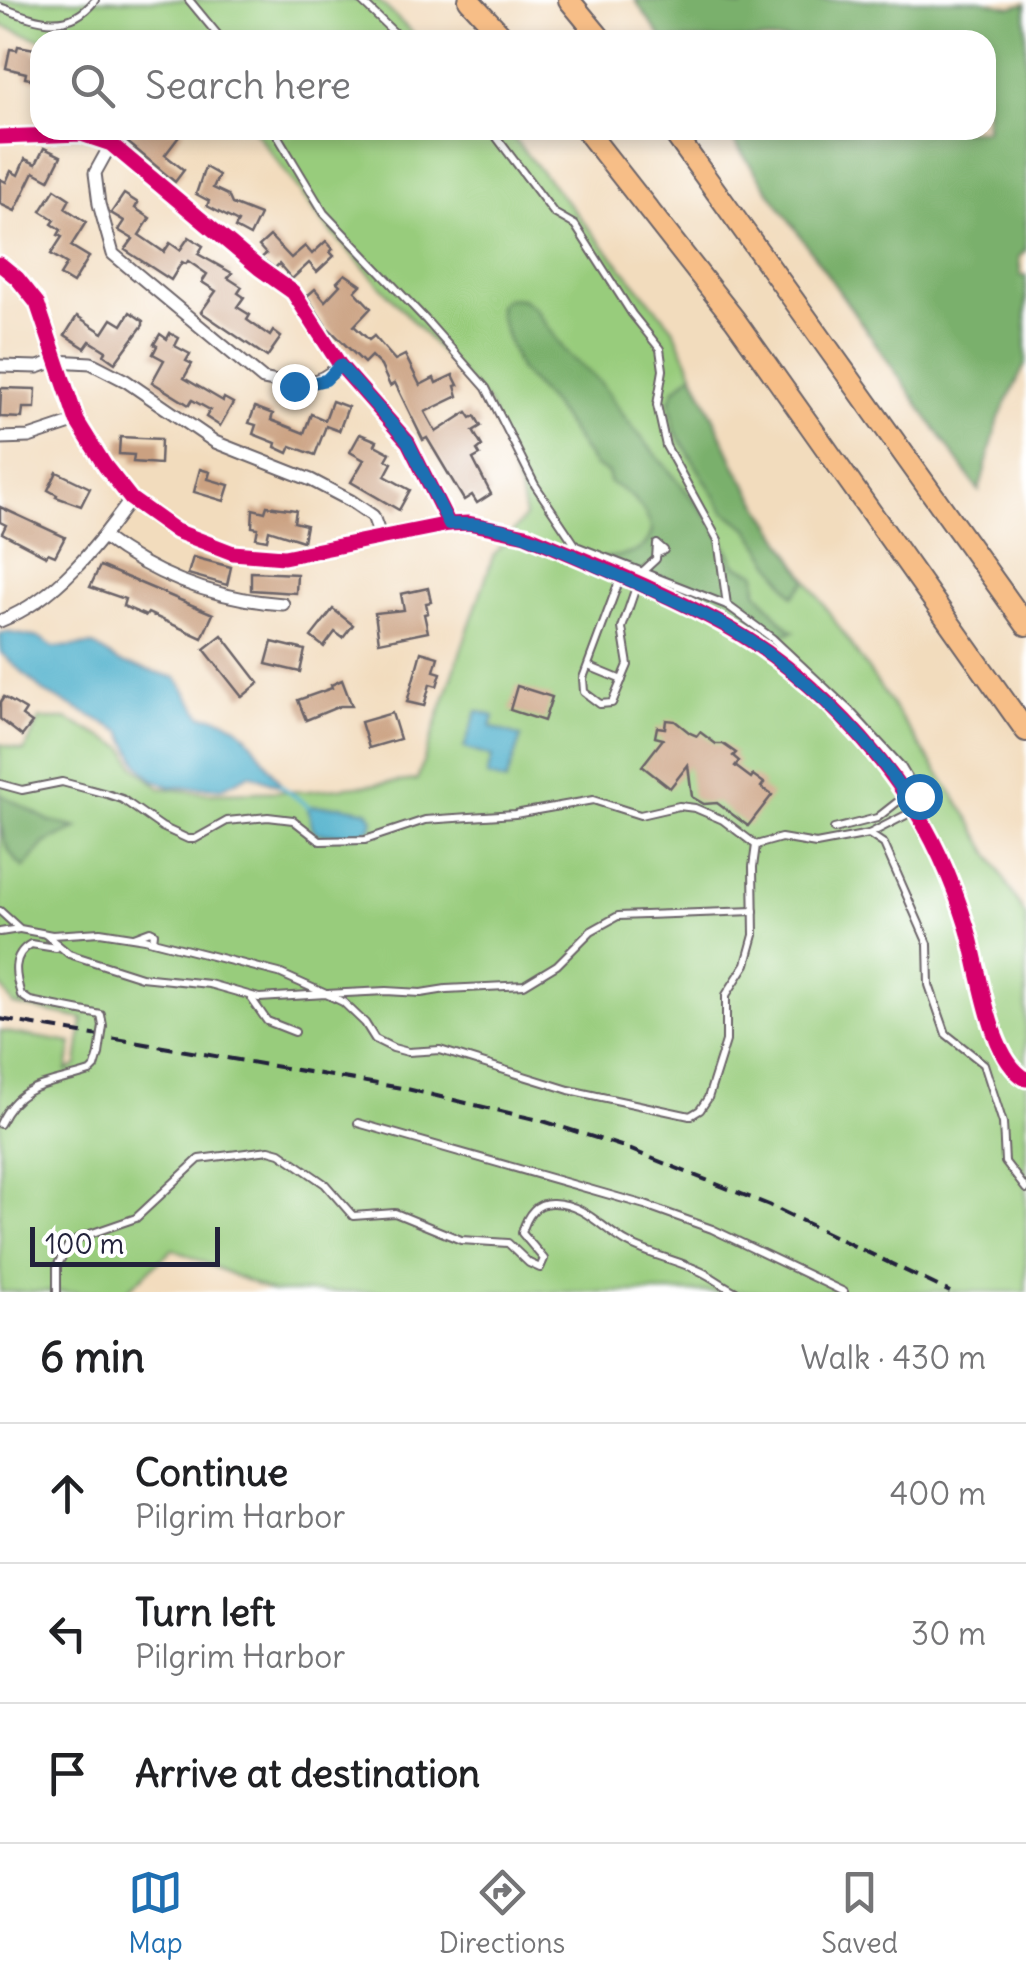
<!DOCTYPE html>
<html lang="en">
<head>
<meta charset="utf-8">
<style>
	:root { --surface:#fff; --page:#f6f6f6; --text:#202124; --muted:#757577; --line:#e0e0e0; --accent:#1f6fb2 }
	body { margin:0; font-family:Delius,sans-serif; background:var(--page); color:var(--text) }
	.scale { position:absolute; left:30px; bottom:25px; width:190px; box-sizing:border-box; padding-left:10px; border:5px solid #22223b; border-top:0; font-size:28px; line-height:35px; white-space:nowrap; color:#22223b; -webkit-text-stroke:8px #fff; paint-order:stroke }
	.stop { position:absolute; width:30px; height:30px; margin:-22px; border:8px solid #1f6fb2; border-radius:50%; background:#fff }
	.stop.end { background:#1f6fb2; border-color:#fff; box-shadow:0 2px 10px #0008 }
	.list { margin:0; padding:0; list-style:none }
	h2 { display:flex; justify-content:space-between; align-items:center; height:130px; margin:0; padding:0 40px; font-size:42px }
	h2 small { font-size:32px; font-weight:400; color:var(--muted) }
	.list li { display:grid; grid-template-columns:65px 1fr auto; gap:30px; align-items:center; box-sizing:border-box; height:140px; padding:0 40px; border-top:2px solid var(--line) }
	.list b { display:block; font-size:38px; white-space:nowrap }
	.list p { margin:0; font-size:32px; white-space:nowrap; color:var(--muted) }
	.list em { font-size:32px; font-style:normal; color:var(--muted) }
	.icon { flex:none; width:55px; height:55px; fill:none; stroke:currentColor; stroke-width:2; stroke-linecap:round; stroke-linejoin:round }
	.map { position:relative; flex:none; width:1026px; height:1292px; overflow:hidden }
	.search { position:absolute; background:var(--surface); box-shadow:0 5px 15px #0003; left:30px; right:30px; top:30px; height:110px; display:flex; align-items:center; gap:25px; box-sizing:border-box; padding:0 35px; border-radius:30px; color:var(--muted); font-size:38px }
	.sheet { height:550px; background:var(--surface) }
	nav { display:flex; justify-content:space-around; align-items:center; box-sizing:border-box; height:140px; border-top:2px solid var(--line); background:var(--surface); font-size:28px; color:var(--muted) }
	nav a { display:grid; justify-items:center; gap:5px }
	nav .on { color:var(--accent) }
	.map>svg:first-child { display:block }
	.green { fill:#98cc7c; stroke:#5d775c; stroke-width:2.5 }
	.forest { fill:#7ab06c; stroke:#4e6954; stroke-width:2.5 }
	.water { fill:#4cafcb; stroke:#376883; stroke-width:2.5 }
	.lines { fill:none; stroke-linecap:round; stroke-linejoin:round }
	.stream { stroke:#4cafcb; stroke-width:4 }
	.building { fill:#cba181 }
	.service-casing { stroke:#6b6368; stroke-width:10 }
	.minor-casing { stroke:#6b6368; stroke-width:15 }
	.motorway-casing { stroke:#6b6368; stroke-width:24 }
	.service { stroke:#fff; stroke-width:6 }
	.minor { stroke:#fff; stroke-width:11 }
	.motorway { stroke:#f7be87; stroke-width:20 }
	.rail { stroke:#22223b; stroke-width:4; stroke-dasharray:15 8; stroke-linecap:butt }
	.service-bridge-casing { stroke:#6b6368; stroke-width:10; stroke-linecap:butt }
	.service-bridge { stroke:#fff; stroke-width:6 }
	.cycleway-casing { stroke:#fff; stroke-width:21 }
	.cycleway { stroke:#d6006c; stroke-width:15 }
	.route { stroke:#1f6fb2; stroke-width:12 }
</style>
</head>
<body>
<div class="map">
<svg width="1026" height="1292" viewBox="0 0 1026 1292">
	<rect width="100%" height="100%" fill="#fff"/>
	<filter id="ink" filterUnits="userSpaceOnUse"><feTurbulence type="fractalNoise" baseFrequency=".01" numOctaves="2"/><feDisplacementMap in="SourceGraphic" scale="20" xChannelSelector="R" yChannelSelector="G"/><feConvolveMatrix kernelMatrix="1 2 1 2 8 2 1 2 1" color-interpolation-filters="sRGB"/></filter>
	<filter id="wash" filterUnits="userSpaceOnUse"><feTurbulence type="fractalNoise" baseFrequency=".0048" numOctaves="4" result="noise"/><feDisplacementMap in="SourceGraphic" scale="40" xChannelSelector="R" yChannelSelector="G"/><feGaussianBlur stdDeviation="2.25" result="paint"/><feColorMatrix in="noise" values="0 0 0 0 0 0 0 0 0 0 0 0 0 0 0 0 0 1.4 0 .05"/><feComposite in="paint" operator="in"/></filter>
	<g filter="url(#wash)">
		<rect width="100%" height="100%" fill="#f2dcbd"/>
		<g class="green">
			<path d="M0,0H378L420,40H42L0,25Z"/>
			<path d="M254,130H506L673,328L738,471L807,580L969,818L1026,917V1292H272L173,1249L125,1292H0V1031L72,1043L67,1071L77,1065L83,1019L13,1005L0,984V744L24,751L40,719H66L125,748L135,767L160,788L207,793L308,791L417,780L493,556L525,517L521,496L489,405L325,225Z"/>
		</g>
		<g class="forest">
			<path d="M635,0H712L742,7L745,0H980L1011,7L1026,3V250L1019,257L1021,276H1026V363L999,418L979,491L726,130H986V40H663Z"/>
			<path d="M507,298L522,299L535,308L567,354L600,382L626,419L713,523L736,565L756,573L757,592C769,603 780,624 794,631L772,638L727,605L601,558C622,556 647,555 652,530C645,506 631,494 609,482L608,473L594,465L555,408L519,369L499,315V304Z"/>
			<path d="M693,373L738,471L807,580L793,596L749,529L724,511L675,431L670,401L675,389Z"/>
			<path d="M0,794L50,821L78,828L45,843L24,868C0,849 0,825 0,794Z"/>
		</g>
		<g class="water">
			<path d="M6,632L40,638L54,647L93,645L119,662L177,678L202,716C245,715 258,754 280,783L279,786L250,774L222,788L171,787L152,779L139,765L122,732L44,692L1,653L0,634Z"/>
			<path d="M477,711L494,716L491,727L521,737L506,782L487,776L492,757L464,748Z"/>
			<path d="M312,806H342L368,811L373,819L371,828L354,835L318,833L313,829L308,809Z"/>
		</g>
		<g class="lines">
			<path class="stream" d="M280,785L309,807"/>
		</g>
		<g id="blocks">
			<g class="building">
				<path d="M18,46L35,49L34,53L40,54V81L25,78L26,73L6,68L10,49L17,50Z"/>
				<path d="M113,130H184L165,155L184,170L175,182Z"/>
				<path d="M44,148L61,156L49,180L34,172L15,211L0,204V179L6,182L11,171L18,175L25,159L36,164Z"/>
				<path d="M205,167L219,175L213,188L228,195L232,204L260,215L250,236L235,228L238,222L207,206L209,201L196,194Z"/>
				<path d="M55,189L70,199L65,208L86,222L71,246L89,257L73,283L60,275L67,264L51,254L62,237L58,235L61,230L52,224L55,220L41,211Z"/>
				<path d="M124,194L138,203L135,208L150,218L139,235L164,252L170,243L180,250L189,237L203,246L198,254L232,273L228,278L242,287L238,293L244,297L237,307L250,315L247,320L270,336L273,331L281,337L267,357L201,312L216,291L202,282L207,274L188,261L186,264L182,262L171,280L125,250L133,239L118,230L124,221L111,213Z"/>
				<path d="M270,236L291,258L305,246L312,254L326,241L333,249L330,252L334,256L317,272L309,263L292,279L279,264L275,268L261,258L266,254L259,246Z"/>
				<path d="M345,274L361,285L355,291L371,308L354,326L369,340L374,336L395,360L405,355L420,385L434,378L436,383L453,375L458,385L455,386L458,396L425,412L436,432L467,412L471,418L475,416L481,426L473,431L482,446L477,450L480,455L473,459L491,494L477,503L472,495L464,500L427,438L423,440L395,383L390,386L381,366L371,356L364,363L327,327L307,296L315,289L325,301L340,285L337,282Z"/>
				<path d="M130,312L143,321V325L115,363L104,355L106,351L90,341L85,348L65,335L77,316L103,333L112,319L122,325Z"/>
				<path d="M170,333L179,338L175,346L190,354L186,361L192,364L184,378L223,401L224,398L233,403L220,426L206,417L210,410L192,400L189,405L152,382L164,360L153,354L157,346L154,344L160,334L167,339Z"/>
				<path d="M1,388L36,389L35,408H23L22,418L0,417Z"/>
				<path d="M332,401L348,407L339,431L326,426L315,455L291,446L288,453L275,447L276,443L253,434L256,425L249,423L255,407L273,414L271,420L304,433L311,414L325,420Z"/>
				<path d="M360,434L377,441L375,445L390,453L386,460L392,463L385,476L410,490L399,510L351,482L364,460L350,452Z"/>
				<path d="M120,437L161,439L160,464L133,462L134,455L119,454Z"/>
				<path d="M200,469L210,472L208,479L229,485L224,501L194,492Z"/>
				<path d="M57,472L90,488L81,506L56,497L57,495L48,490Z"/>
				<path d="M267,506L296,510L294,522L306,525L303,541L269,530L267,540L256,538L258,528L252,527L253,509L265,512Z"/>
				<path d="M0,507L65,537L55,556L48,553L46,556L2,533L6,525L0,522Z"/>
				<path d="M193,557L231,567L227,585L188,574Z"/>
				<path d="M100,566L213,614L202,638L148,613L146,616L123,606L125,599L90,587Z"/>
				<path d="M251,572L297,574L296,593L251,590Z"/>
				<path d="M428,588L431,602L426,603L428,613L424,614L428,632L379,642L375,613L404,610L401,594Z"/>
				<path d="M333,609L353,625L343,638L335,632L324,647L311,637Z"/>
				<path d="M222,635L259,683L242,697L204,649Z"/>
				<path d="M272,642L305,650L300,672L266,664Z"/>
				<path d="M421,652L438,657L434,671L441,673L437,686L430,684L424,706L407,702Z"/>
				<path d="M342,680L352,706H340L306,720L298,700L332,688L331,685Z"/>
				<path d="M517,686L552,697L544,721L510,710Z"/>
				<path d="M4,697L26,710L22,716L32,723L22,736L0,719V703Z"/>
				<path d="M392,713L400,739L369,748L361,722Z"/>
				<path d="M666,720L675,721L690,733L697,736L700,732L716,744H723L736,753L733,756L739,761L735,766L751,778L753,775L764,783L761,787L772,795L748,826L717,803L704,804L692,797L688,765L670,788L642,766L663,739L655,737L657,727L665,728Z"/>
			</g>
		</g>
	</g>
	<g filter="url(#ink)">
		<use href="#blocks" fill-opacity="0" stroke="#6b6368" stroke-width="2.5"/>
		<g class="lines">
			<defs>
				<g id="service">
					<path d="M189,0L222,40"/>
					<path d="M360,0L402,40"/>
					<path d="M0,7C35,20 68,35 95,0"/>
					<path d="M274,130L324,213L426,320L486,388L535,485L576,546L727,605L772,638L850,711L901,766L919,796L906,815L869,834L816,844L781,838L756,845"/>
					<path d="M491,130L554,213L575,225L632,314L660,349L663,370L657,405L666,446L718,540L727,605"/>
					<path d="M641,573L656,559L657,544L664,550L658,553"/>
					<path d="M621,576L583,678L584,692L600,704L612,703L628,665L622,628L637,584"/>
					<path d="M588,666L622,680"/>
					<path d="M0,784L22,790L62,782L107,794L122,799L162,827L188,839H195L227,821L268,817L293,820L320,841L365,840L425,820L515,814L593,800L640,815L679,806L695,808L723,820L756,845"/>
					<path d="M834,829L877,818L905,796"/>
					<path d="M869,834L884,844L928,944L929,985L946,1034L984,1064L1003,1123L1005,1162L1026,1189"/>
					<path d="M0,911L20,929L52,935L100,932L145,939L279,973L326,994L386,991L421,993L446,989L524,985L557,965L591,931L618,916L754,911"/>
					<path d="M0,932L19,929"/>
					<path d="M45,934L69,954L141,977L209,984L259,998L326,994L343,1002L365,1023L375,1039L393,1048L408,1052L440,1050L569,1090L690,1116L700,1110L708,1098L726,1041V995L746,964L754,935L753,867L756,845"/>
					<path d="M134,937L150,931L154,933L153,941"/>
					<path d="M56,948L31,944C11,955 15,975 21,995L30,1001L101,1015L103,1026"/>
					<path d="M251,998L267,1021L295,1032"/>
					<path d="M358,1123L645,1205L712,1229L844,1292"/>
					<path d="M0,1124C20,1081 51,1085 90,1072L95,1067L99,1054"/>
					<path d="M57,1292V1266L68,1246L81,1237L136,1218L199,1159L269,1150L280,1153L325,1184L353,1216L395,1213L461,1240L508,1243L529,1263L540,1268L544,1259L522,1233C526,1218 534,1202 553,1203C585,1204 602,1229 628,1243C652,1256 678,1260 702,1272C714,1278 724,1286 736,1292"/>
				</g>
				<g id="minor">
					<path d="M0,137L81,134L111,144L259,268L293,292L340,365L408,442L449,524"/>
					<path d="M111,144L95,173L99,204L113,254L263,379C294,386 317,388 340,365"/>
					<path d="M0,264L17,278L37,303L77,421L105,466L131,499L176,531L233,553L284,557L449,524L468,523L526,535C593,564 663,591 726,626C796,665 863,731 907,797C933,836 953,882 967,927C980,967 988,1058 1026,1079"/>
					<path d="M0,366L38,367L55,361L91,363L126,381L215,442L311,480L351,501L373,516L381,538"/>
					<path d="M0,438L29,437L77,421"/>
					<path d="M103,537C156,577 217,599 283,604"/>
					<path d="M0,621C57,599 97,546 131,499"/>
				</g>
				<g id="motorway">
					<path d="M469,0L506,40"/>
					<path d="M569,0L602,40"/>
					<path d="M586,130L735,320L1026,731"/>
					<path d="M672,130L1026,625"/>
				</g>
			</defs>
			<use href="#service" class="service-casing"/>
			<use href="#minor" class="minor-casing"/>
			<use href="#motorway" class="motorway-casing"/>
			<use href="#service" class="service"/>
			<use href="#minor" class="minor"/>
			<use href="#motorway" class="motorway"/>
			<path class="rail" d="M0,1019L407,1089L543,1121L621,1146L769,1205L950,1292"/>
			<defs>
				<path id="service-bridge" d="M99,1054L103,1026"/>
			</defs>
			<use href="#service-bridge" class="service-bridge-casing"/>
			<use href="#service-bridge" class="service-bridge"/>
			<defs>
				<g id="cycleway">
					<path d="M0,137L81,134L111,144L259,268L293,292L340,365L408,442L449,524"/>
					<path d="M0,264L17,278L37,303L77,421L105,466L131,499L176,531L233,553L284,557L449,524L468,523L526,535C593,564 663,591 726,626C796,665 863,731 907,797C933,836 953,882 967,927C980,967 988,1058 1026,1079"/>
				</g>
			</defs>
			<use href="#cycleway" class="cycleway-casing"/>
			<use href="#cycleway" class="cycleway"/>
		</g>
	</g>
	<g class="lines" filter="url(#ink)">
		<path class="route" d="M294,386L326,380L340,365L408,442L449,524C502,521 547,544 594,565C638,584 684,603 726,626C794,664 871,738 912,805L919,796"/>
	</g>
</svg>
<div class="scale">100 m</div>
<div class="stop" style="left:919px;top:796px"></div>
<div class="stop end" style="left:294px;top:386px"></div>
<div class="search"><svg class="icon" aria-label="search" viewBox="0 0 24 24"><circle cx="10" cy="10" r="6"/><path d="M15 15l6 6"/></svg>Search here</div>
</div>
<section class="sheet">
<h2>6 min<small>Walk · 430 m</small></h2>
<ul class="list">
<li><svg class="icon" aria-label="ahead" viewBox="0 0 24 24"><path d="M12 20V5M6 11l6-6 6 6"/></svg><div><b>Continue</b><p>Pilgrim Harbor</p></div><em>400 m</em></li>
<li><svg class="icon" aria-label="left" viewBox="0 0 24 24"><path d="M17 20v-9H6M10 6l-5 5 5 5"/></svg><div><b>Turn left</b><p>Pilgrim Harbor</p></div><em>30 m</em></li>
<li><svg class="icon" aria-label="arrive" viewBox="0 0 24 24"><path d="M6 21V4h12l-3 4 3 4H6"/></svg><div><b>Arrive at destination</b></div></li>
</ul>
</section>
<nav>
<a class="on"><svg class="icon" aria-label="map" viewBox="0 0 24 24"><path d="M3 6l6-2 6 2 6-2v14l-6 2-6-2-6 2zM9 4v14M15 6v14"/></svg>Map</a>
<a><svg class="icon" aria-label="directions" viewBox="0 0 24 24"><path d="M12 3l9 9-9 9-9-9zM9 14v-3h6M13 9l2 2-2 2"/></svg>Directions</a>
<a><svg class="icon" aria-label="saved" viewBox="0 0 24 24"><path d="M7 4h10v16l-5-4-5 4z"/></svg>Saved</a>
</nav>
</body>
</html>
